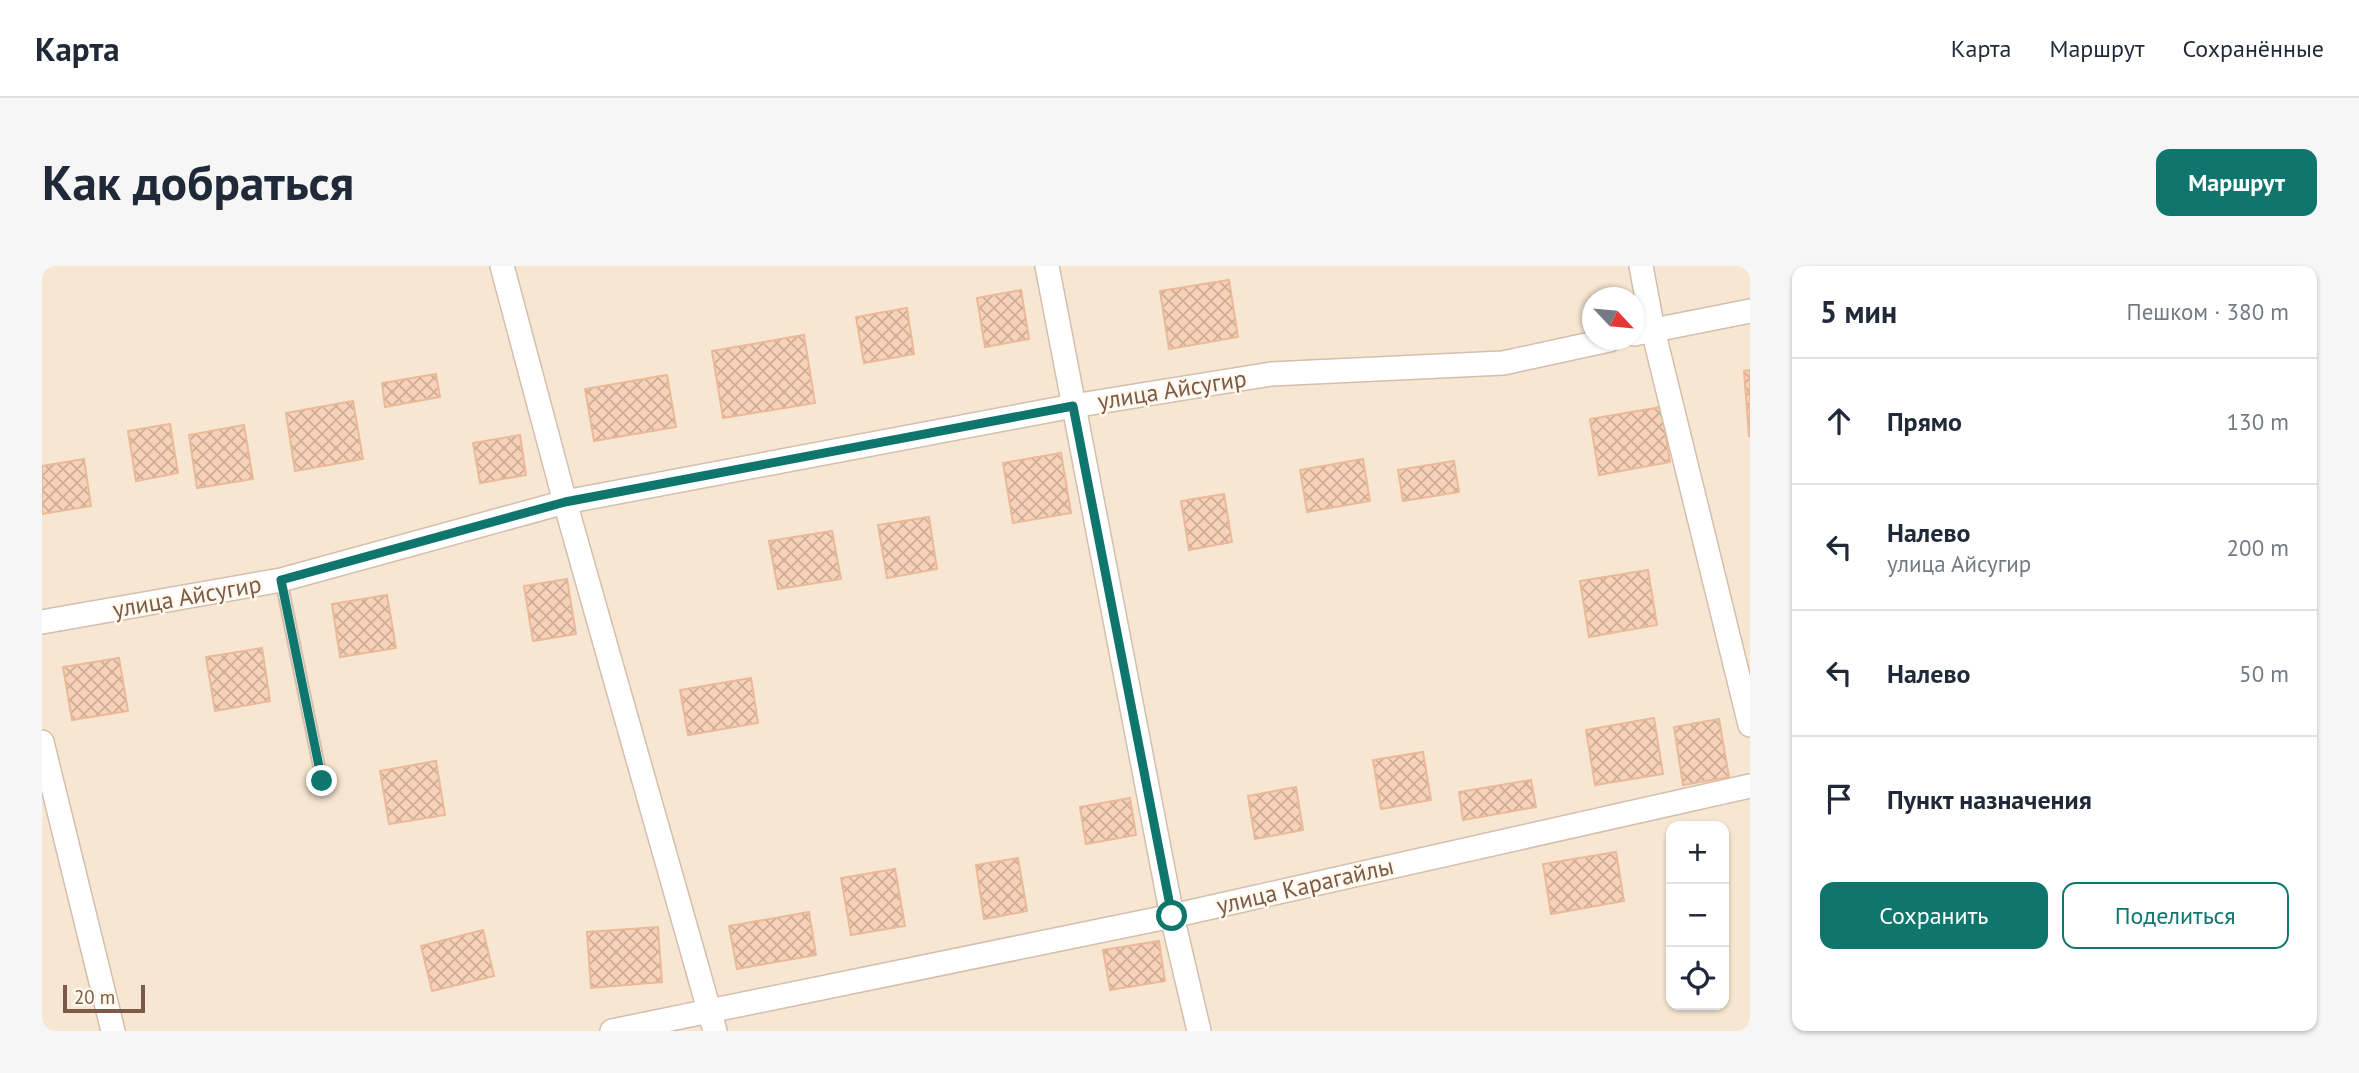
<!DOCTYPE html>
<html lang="ru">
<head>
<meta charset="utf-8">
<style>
	:root { --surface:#fff; --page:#f6f6f7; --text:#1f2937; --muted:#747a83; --line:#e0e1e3; --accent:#0f766e }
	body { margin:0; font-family:"PT Sans",sans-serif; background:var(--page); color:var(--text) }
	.controls { position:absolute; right:21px; bottom:21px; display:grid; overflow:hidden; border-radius:14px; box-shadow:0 2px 5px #0004 }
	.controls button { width:63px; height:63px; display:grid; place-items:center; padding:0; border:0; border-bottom:2px solid var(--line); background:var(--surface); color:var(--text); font:35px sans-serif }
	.compass { position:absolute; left:1540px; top:21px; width:63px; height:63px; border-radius:50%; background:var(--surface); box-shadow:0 2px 5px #0004; rotate:116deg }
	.scale { position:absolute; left:21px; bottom:18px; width:82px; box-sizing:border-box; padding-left:7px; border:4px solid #7b5a47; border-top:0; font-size:19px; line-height:24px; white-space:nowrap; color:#7b5a47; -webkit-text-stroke:5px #fff8ed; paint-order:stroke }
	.stop { position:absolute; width:21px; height:21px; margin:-16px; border:5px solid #0f766e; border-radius:50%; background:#fff }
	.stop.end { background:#0f766e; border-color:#fff; box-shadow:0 2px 7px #0008 }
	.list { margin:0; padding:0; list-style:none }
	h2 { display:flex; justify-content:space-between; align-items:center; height:91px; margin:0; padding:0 28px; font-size:30px }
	h2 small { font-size:23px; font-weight:400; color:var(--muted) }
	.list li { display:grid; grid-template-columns:46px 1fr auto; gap:21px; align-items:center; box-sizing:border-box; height:126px; padding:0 28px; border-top:2px solid var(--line) }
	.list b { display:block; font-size:26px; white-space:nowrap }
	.list p { margin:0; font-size:23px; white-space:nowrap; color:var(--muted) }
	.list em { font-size:23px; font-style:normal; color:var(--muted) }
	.actions { display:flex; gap:14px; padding:21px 28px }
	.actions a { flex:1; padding:16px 0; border:2px solid var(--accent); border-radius:14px; text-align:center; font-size:24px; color:var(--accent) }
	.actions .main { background:var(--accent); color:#fff }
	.icon { flex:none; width:38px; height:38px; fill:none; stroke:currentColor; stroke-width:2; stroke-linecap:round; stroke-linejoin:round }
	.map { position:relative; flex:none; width:1708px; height:765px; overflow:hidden; border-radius:14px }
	header { display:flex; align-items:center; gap:42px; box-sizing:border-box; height:98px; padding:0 35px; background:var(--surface); border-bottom:2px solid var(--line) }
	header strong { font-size:33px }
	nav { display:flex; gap:38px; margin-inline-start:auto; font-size:24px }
	.intro { display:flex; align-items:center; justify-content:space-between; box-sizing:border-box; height:168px; padding:0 42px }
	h1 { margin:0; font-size:49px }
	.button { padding:18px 32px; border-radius:14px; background:var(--accent); color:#fff; font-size:24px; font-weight:700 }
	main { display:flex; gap:42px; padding:0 42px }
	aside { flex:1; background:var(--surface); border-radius:14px; box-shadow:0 2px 5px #0004 }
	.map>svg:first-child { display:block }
	.residential { fill:#f7e7d2; fill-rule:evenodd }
	.building { fill:url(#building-cross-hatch); stroke:#ebb998; stroke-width:2 }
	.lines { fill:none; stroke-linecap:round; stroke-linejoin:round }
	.lane-casing { stroke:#d4beac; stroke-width:14 }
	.street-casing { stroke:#d4beac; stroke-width:26 }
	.lane { stroke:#fff; stroke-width:10 }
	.street { stroke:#fff; stroke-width:23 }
	.route { stroke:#0f766e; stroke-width:9 }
	.labels { text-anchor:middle; stroke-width:5; stroke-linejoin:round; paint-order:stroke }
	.street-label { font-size:24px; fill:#7b5a47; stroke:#fff8ed }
</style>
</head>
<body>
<header>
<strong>Карта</strong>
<nav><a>Карта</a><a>Маршрут</a><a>Сохранённые</a></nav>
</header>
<div class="intro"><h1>Как добраться</h1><a class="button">Маршрут</a></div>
<main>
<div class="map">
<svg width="1708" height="765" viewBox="0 0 1708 765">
	<defs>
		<pattern id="building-cross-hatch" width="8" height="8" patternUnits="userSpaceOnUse" patternTransform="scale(1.75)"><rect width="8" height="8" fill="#f7d2b9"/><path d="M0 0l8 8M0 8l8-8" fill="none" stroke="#cdad98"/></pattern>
	</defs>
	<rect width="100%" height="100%" fill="#fef5e5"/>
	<path class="residential" d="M0,0H1708V765H0ZM1550,32H1592V74H1550ZM1629,560H1682V739H1629Z"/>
	<g class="building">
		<path d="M1187,14L1196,71L1127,83L1118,25Z"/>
		<path d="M979,24L987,73L943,81L935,32Z"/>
		<path d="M865,42L872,88L822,97L814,51Z"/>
		<path d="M762,69L773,137L681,152L670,85Z"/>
		<path d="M1708,104V170H1707L1702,105Z"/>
		<path d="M394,108L398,131L343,141L340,117Z"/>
		<path d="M625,109L634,161L552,175L543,123Z"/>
		<path d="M311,135L321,193L253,205L244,147Z"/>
		<path d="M1619,141L1628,196L1557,209L1548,153Z"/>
		<path d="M128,158L136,207L94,215L86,165Z"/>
		<path d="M202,159L211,213L155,222L147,169Z"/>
		<path d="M478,169L484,209L438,217L431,177Z"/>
		<path d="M1019,187L1029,247L971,257L961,197Z"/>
		<path d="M42,193L49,240L0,248V200Z"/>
		<path d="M1321,193L1328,235L1265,246L1258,204Z"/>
		<path d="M1412,195L1417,226L1361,235L1356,204Z"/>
		<path d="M1182,228L1190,276L1147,284L1139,235Z"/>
		<path d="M887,251L895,303L845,312L836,259Z"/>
		<path d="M790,265L799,313L736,323L727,275Z"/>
		<path d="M1606,304L1615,359L1547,371L1538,315Z"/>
		<path d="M525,313L534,368L491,375L482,320Z"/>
		<path d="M345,329L354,382L298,391L290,338Z"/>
		<path d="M220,382L228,435L173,445L164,391Z"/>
		<path d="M77,392L86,445L30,454L21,401Z"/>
		<path d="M709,412L716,457L646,469L638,424Z"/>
		<path d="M1612,452L1621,508L1553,519L1544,464Z"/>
		<path d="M1677,453L1687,511L1641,519L1632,461Z"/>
		<path d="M1381,486L1389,534L1339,543L1331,494Z"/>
		<path d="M394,495L403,549L347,558L338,505Z"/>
		<path d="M1489,514L1494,541L1421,554L1417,526Z"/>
		<path d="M1254,521L1261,564L1213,573L1206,530Z"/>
		<path d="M1088,532L1094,569L1044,578L1038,541Z"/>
		<path d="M1574,586L1582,635L1509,648L1501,598Z"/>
		<path d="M976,592L985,645L942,653L934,599Z"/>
		<path d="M853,603L863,660L809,669L799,612Z"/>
		<path d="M767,646L774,689L695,703L687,660Z"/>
		<path d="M616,661L620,716L549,722L545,666Z"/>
		<path d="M441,664L452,710L390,725L379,680Z"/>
		<path d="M1117,675L1123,715L1068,724L1061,684Z"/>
	</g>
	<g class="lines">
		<defs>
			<path id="lane" d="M239,314L280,515"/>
			<g id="street">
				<path d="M460,0L523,236L673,765"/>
				<path d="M1005,0L1130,650L1157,765"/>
				<path d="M1599,0L1611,64L1708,459"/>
				<path d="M1592,68L1708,45"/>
				<path d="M0,356L239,314L523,236L1031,140L1229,108L1461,97L1567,74"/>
				<path d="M0,476L71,765"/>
				<path d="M570,765L1130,650L1708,520"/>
			</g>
		</defs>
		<use href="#lane" class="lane-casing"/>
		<use href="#street" class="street-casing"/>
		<use href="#lane" class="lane"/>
		<use href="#street" class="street"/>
	</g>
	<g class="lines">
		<path class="route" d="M280,515L239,314L523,236L1031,140L1130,650"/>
	</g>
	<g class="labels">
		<g class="street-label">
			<text transform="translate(1130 124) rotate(-9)" y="8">улица Айсугир</text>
			<text transform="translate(145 331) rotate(-10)" y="8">улица Айсугир</text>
			<text transform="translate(1263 620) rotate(-13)" y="8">улица Карагайлы</text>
		</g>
	</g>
</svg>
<div class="controls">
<button>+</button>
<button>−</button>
<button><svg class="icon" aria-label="locate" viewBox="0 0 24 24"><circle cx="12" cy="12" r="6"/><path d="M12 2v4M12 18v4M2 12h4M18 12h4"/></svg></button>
</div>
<svg class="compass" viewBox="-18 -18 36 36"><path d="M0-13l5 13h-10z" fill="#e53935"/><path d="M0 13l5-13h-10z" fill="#747a83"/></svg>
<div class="scale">20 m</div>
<div class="stop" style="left:1130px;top:650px"></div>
<div class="stop end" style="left:280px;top:515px"></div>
</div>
<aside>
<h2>5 мин<small>Пешком · 380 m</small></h2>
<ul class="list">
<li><svg class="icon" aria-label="ahead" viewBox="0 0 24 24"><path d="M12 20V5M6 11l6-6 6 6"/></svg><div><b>Прямо</b></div><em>130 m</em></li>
<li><svg class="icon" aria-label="left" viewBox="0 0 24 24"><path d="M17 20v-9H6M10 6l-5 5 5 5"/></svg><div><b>Налево</b><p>улица Айсугир</p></div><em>200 m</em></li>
<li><svg class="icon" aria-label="left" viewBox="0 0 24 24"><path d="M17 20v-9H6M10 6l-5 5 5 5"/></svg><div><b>Налево</b></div><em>50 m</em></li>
<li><svg class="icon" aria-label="arrive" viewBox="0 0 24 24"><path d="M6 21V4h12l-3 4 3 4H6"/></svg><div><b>Пункт назначения</b></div></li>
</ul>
<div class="actions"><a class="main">Сохранить</a><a>Поделиться</a></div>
</aside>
</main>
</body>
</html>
